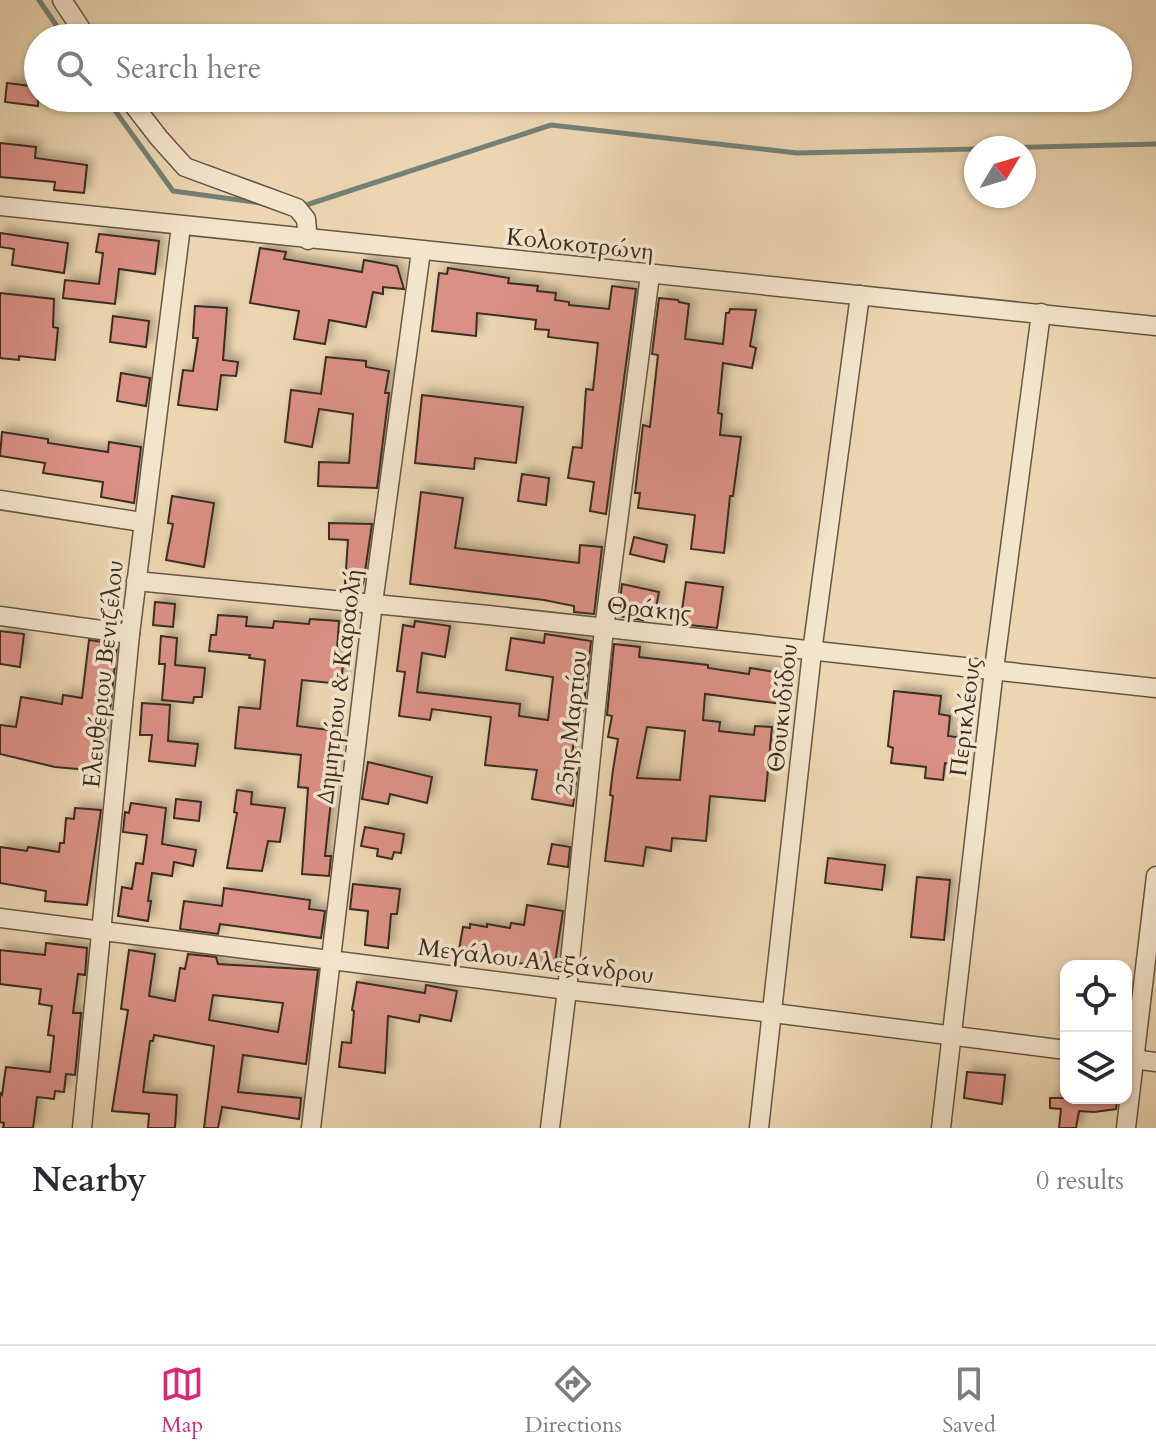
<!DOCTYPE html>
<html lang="en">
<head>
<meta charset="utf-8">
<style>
	:root { --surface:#fff; --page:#f7f7f7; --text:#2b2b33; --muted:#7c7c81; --line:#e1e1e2; --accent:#db2777 }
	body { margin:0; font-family:Cardo,serif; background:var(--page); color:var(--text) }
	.controls { position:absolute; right:24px; bottom:24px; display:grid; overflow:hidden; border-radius:16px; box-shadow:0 2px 6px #0004 }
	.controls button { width:72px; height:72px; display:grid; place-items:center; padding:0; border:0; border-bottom:2px solid var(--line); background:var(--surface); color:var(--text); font:40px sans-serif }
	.compass { position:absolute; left:964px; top:136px; width:72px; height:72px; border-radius:50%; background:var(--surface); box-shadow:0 2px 6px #0004; rotate:52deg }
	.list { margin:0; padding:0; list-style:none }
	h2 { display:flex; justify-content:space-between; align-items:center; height:104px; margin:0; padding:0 32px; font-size:34px }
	h2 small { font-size:26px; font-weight:400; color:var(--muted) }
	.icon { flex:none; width:44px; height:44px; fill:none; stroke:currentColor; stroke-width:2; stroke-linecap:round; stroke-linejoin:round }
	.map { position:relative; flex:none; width:1156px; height:1128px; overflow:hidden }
	.search { position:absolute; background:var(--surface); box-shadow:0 2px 6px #0004; left:24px; right:24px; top:24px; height:88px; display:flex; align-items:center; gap:20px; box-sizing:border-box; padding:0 28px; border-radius:44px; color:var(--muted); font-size:30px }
	.sheet { height:216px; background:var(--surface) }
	nav { display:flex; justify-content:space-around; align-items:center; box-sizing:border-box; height:112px; border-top:2px solid var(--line); background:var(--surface); font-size:22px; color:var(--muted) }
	nav a { display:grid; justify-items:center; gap:4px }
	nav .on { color:var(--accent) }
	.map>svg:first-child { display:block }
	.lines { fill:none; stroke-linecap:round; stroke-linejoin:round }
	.stream { stroke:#738176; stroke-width:5 }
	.building { fill:#db9085; stroke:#3a2d21; stroke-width:2; fill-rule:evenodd; filter:url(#shadow) }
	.street-casing { stroke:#665745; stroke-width:21 }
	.street { stroke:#f3e4cc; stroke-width:18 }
	.labels { text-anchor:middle; stroke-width:7; stroke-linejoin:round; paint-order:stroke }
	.street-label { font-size:24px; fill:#3a2d21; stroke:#f3e4cc }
</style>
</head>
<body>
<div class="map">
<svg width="1156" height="1128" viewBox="0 0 1156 1128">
	<defs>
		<filter id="shadow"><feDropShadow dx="5" dy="-5" stdDeviation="4" flood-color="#0004"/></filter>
	</defs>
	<rect width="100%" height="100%" fill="#ecd6b1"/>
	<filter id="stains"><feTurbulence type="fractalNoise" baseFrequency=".0025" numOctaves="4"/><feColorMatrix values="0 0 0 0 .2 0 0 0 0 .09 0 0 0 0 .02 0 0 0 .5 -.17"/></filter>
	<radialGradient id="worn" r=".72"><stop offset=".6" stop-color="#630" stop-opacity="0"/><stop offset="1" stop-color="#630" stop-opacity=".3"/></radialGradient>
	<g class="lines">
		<g class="stream">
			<path d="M39,0L65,38"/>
			<path d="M106,98L173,191L262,203"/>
			<path d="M1001,148L1156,144"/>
			<path d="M300,207L551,125L797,153L976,149"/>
		</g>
	</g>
	<g class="building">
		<path d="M7,83L38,87V106L5,102Z"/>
		<path d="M0,143L36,147L35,158L87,165L84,193L54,190L55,182L0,177Z"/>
		<path d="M0,233L68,243L64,273L12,265L14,249L0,247Z"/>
		<path d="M99,234L159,241L155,274L119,269L115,304L63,298L65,280L99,284L103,253L96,252Z"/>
		<path d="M260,248L286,252L284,259L362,272L364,260L397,266L404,289L383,287V294L373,292L366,327L329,320L325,344L294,339L299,311L250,303Z"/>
		<path d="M448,268L509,278L508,283L538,286L537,291L556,293L555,300L569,302V305L609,309L612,286L636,289L606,514L590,511L594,482L568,478L573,447L582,448L586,389L593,390L598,343L548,337L549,330L535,329L536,320L477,313L476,336L432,331L439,273L447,274Z"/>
		<path d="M0,293L54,299L53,327L58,328L55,360L19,356V360L0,358Z"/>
		<path d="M659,298L678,300L679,302L689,304L685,339L723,344L726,313H729L730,309L756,310L750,346L756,348L752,368L723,363L718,413L722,414L720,435L741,437L733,496H730L724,553L691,549L695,515L638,508L640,493H635L643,425L650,427L658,355L652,354Z"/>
		<path d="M195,306L227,308L223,360L238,362L236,376L221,375L217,410L178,405L183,370L193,371L198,338H193Z"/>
		<path d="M113,316L149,321L146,347L110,342Z"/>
		<path d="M326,357L366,361V367L389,371L385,393H389L377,488L318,486L319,462L349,463L353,414L319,409L312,447L285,442L291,390L321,394Z"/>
		<path d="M121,373L150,378L146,406L117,401Z"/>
		<path d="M422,395L523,407L516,463L475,458L474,469L415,463Z"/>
		<path d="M2,432L48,439V443L108,452L109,442L141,447L134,503L101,497L103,482L43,473L45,463L0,456Z"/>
		<path d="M522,474L549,478L546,505L518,501Z"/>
		<path d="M421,492L463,498L455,548L579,563L580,545L602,547L594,614L574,612V606L544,600L410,584Z"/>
		<path d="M172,496L214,503L204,567L166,560L173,524L168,523Z"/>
		<path d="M329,523L372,524L363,585L345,584L348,540L329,539Z"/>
		<path d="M634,537L667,545L664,562L630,554Z"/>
		<path d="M686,582L723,587L717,628L680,624Z"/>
		<path d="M622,584L659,592L655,613L645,611L643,620L618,616Z"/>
		<path d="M155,602L175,604L173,627L153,625Z"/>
		<path d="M218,615L247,617L246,626L273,628L274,621L309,624L310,619L339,621L336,664H343L341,684L302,680L297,726L337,731L329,791H332L325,856H331L329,876L302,874L308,788L298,787L301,755L235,748L239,707L260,709L265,660L249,658L250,655L209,651L211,635H216Z"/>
		<path d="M415,621L450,626L445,657L422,653L417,692L520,704L519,716L548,720L553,677L506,670L511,638L544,643L545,634L591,641L583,712L578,711L572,755L579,756L573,806L532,799L537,770L485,765L491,717L432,709L430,720L399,716L405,672L397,671L403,625L414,627Z"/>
		<path d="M0,631L24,634L20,667L0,664Z"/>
		<path d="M161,636L177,638L175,665L205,668L202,697H194L193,703L162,700L165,664H159Z"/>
		<path d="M89,640L117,644L111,702L107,729L104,728L100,771L55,767L0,754V725L16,727L21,697L62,704L63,695L82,698Z"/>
		<path d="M614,644L640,647L639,657L708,665V668L749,674L750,668L787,674L782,704L705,694L703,720L720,722L719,731L754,735L755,726L772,727L765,801L710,796L706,841L672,838L671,851L646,847L643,866L605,861L613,796L610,795L613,770L618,739L608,737L612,716L607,715ZM647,727L685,731L680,780L637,778Z"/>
		<path d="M894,691L941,696L939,714L950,716L948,736L963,738L961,765L945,763L943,780L925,778L926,767L891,763L893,748L888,746Z"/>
		<path d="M142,703L170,705L168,741L198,744L195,766L149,761L152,735H140Z"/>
		<path d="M368,762L432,777L427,803L390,794L388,804L362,799Z"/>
		<path d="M237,790L252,792L251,804L285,808L280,842L268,841L262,871L227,868L237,813L234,812Z"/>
		<path d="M176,799L201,802L199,821L174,818Z"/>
		<path d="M131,803L166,808L162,844L196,850L193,866L174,862L172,876L152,873L148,901H151L148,921L118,916L122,887L132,889L136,863L143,864L147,835L123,832L125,812L129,813Z"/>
		<path d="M75,808L101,810L87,905L45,901L46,891L0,883V847L27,851L28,847L59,852L60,843H64L66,818L74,819Z"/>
		<path d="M365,827L404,834L401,853L394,852L392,859L377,856L378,849L361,846Z"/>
		<path d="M552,844L570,847L568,867L548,864Z"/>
		<path d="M828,858L885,865L882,890L825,883Z"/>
		<path d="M917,877L950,880L944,940L911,937Z"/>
		<path d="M353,884L400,889L397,914H391L388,948L365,945L368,911L350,909Z"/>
		<path d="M224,888L310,900L309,909L325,911L321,938L220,924L218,934L180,929L184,901L222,906Z"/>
		<path d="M527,905L563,911L554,969L482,957V954L459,950L463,927L470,928V924L487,927V924L510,928L511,923L524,925Z"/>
		<path d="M46,943L87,948L85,975L78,974L73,1013H81L75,1075L66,1074L64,1092L55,1091L54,1099L37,1097L33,1128H3L4,1123L0,1122V1093L2,1095L6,1067L50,1072L54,1036L48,1035L52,1006L39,1004L41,989L0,984V950L45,955Z"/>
		<path d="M129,950L155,954L149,996L175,1001L180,968L185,969L188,954L216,957L218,964L318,970L306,1064L243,1055L238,1092L301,1098L299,1119L222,1107L218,1128H204L214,1046L154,1035L153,1041H150L143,1092L177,1095L175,1128H148L149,1114L112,1111L128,1010L121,1009ZM213,995L283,1003L278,1032L209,1020Z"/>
		<path d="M357,982L425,993L426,985L457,991L451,1021L420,1015L419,1022L388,1016L385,1073L339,1067L342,1042L351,1043L354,1011L352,1010Z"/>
		<path d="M967,1072L1005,1075L1002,1104L964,1098Z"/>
		<path d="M1050,1098H1117L1116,1109L1094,1112L1079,1111L1076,1128H1059L1061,1109L1050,1108Z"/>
	</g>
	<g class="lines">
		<defs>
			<g id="street">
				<path d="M62,0L87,38"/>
				<path d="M128,98L159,138L185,167L297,208L306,219L308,240"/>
				<path d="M0,206L1156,326"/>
				<path d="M0,500L142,522"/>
				<path d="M136,581L488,615L1156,688"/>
				<path d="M0,616L130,634"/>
				<path d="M0,918L567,990L773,1013L1066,1050"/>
				<path d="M1126,1058L1156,1062"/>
				<path d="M82,1128L130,634L181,226"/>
				<path d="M311,1128L373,603L421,251"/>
				<path d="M550,1128L567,990L604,629L650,275"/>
				<path d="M759,1128L812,652L860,295"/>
				<path d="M941,1128L994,669L1041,313"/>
				<path d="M1126,1128L1156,876"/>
			</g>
		</defs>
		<use href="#street" class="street-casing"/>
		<use href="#street" class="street"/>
	</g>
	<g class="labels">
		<g class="street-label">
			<text transform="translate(580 244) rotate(6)" y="8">Κολοκοτρώνη</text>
			<text transform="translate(649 609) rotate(6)" y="8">Θράκης</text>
			<text transform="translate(103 674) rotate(-84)" y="8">Ελευθέριου Βενιζέλου</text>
			<text transform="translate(339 686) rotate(-83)" y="8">Δημητρίου &amp; Καραολή</text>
			<text transform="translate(782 708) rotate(-84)" y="8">Θουκυδίδου</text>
			<text transform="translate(965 717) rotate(-83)" y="8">Περικλέους</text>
			<text transform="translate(571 723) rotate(-84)" y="8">25ης Μαρτίου</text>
			<text transform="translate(536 961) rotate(7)" y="8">Μεγάλου Αλεξάνδρου</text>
		</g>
	</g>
	<rect width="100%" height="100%" filter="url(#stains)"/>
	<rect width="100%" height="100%" fill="url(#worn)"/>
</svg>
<div class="controls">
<button><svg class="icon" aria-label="locate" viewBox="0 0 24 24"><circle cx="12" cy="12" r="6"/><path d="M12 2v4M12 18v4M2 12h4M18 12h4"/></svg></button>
<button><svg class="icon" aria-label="layers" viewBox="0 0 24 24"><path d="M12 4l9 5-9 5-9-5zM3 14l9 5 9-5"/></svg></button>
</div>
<svg class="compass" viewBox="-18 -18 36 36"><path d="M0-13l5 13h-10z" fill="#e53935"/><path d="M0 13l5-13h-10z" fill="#7c7c81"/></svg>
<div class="search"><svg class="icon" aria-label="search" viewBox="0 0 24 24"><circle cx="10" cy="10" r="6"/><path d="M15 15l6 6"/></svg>Search here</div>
</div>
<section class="sheet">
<h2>Nearby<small>0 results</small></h2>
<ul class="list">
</ul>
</section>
<nav>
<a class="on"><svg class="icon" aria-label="map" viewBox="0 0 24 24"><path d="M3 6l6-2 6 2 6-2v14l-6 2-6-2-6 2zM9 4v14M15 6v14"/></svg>Map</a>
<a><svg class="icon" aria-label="directions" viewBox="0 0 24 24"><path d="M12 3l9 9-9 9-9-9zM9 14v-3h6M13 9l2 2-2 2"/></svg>Directions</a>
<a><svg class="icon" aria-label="saved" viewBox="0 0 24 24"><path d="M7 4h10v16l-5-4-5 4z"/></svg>Saved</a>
</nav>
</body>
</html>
